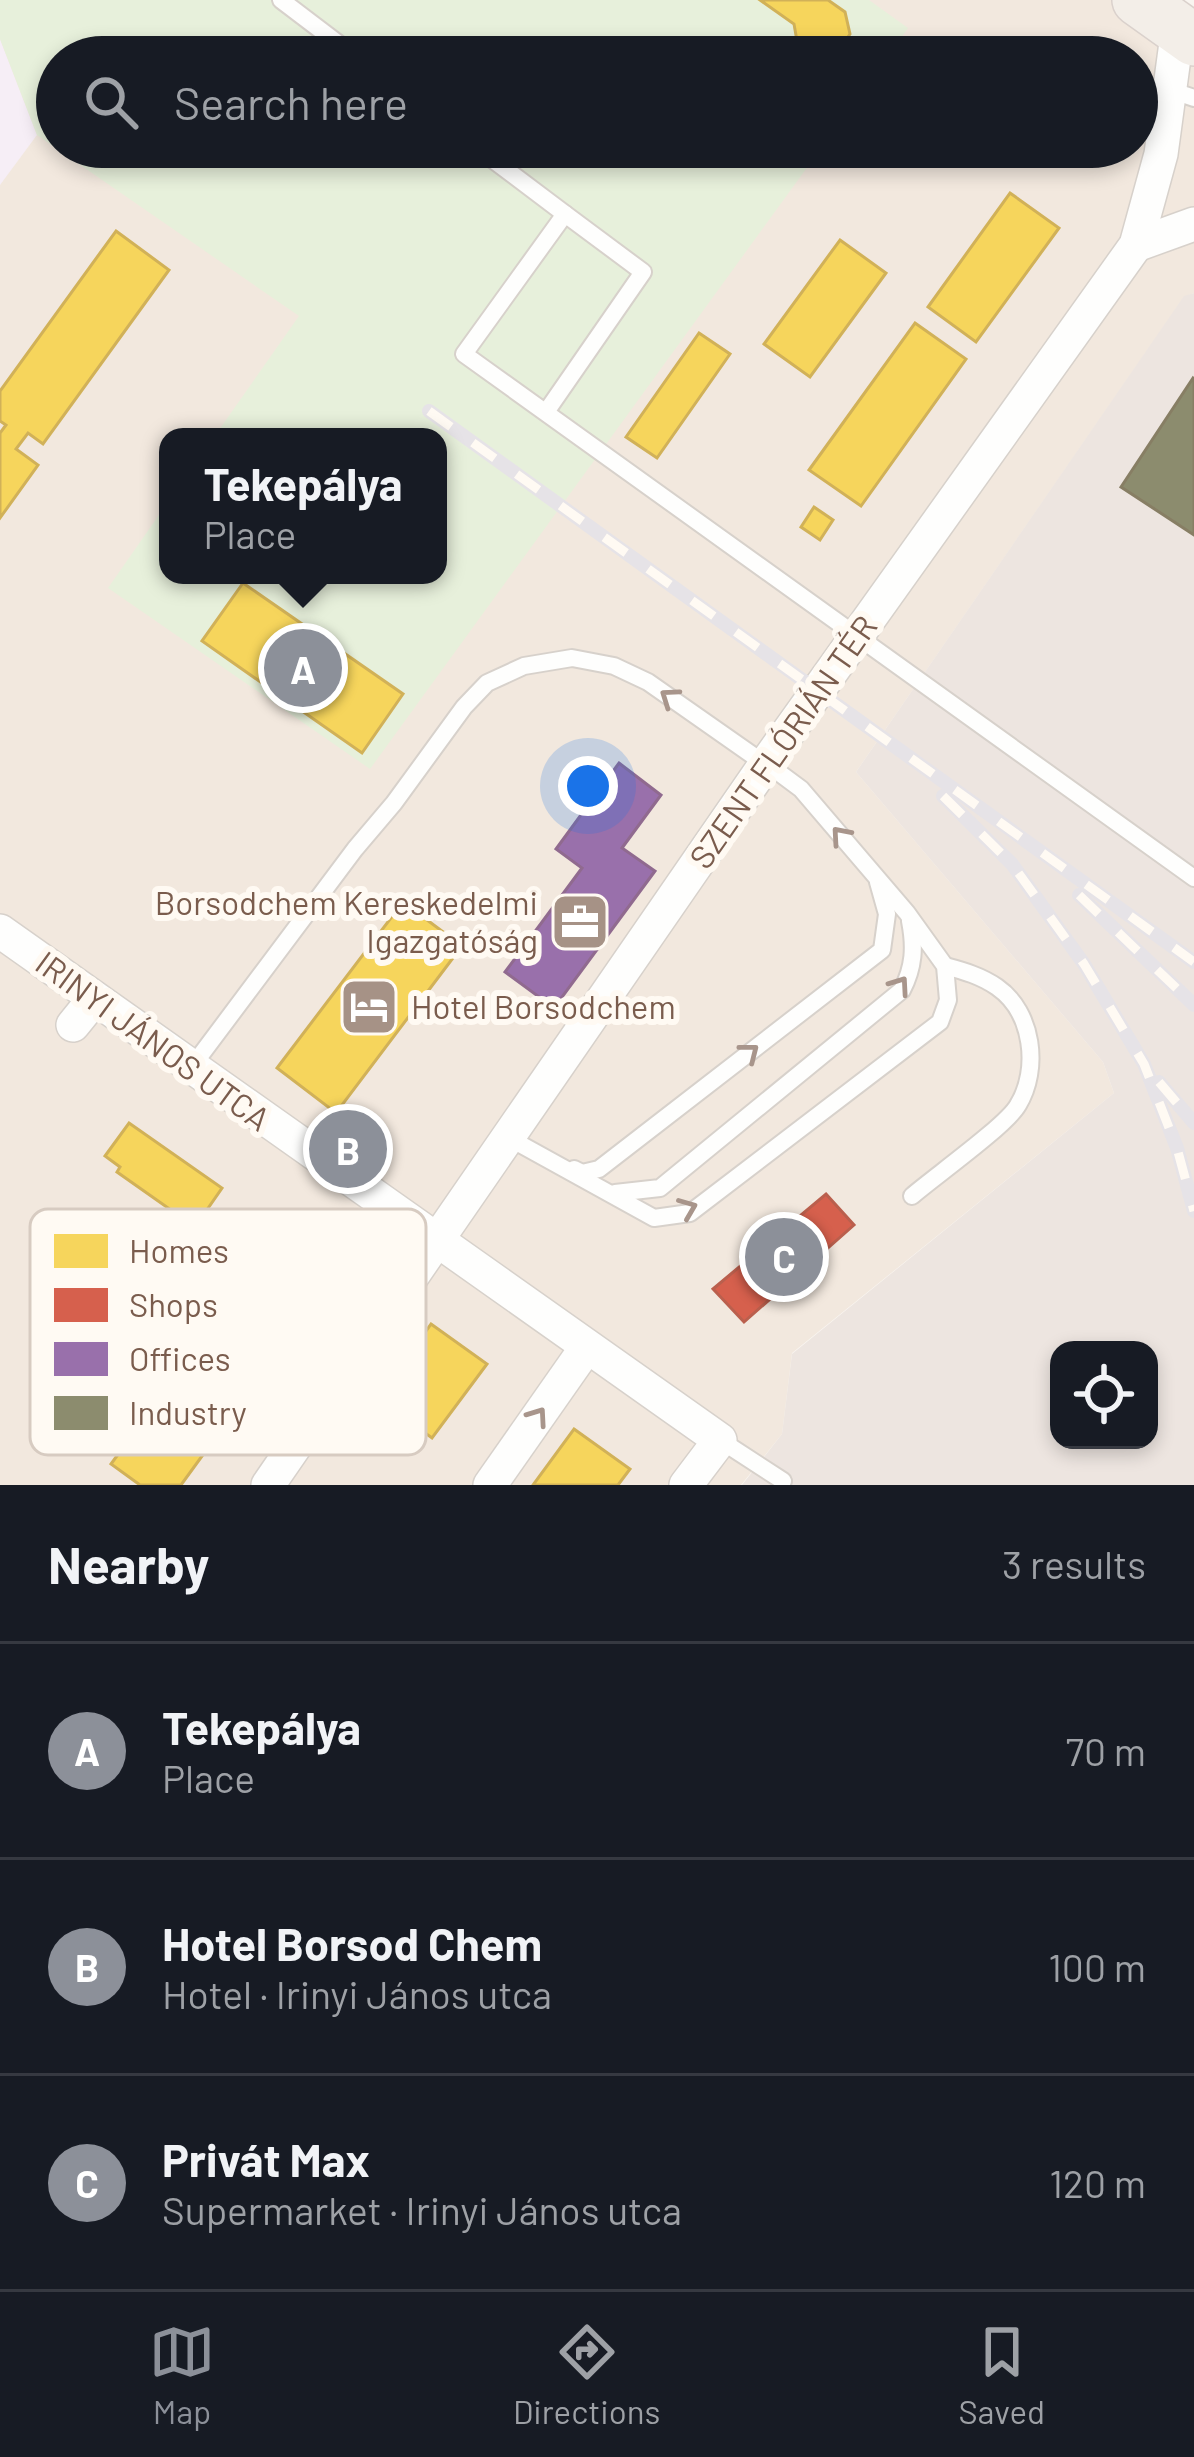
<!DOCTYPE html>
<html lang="en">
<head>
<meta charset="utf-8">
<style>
	:root { --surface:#171b24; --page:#20242c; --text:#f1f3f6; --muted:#9ea1a6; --line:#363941; --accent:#8c9099 }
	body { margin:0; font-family:Barlow,sans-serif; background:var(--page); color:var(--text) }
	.controls { position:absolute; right:36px; bottom:36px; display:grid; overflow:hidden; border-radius:24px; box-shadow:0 6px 18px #0003 }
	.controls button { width:108px; height:108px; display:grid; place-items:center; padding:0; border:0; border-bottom:3px solid var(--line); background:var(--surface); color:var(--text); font:60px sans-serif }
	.you { position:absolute; left:588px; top:786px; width:42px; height:42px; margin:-30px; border:9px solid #fff; border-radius:50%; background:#1a73e8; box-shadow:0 0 0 18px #1a73e833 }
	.badge { display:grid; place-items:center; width:78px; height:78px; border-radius:50%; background:var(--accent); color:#fff; font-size:39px; font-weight:700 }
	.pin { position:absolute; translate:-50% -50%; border:6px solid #fff; box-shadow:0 3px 12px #0006 }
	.popup { position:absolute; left:159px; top:428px; width:288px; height:156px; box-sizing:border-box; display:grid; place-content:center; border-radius:24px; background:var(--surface); filter:drop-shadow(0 3px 9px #0005); font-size:39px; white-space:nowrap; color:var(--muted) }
	.popup b { font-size:45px; color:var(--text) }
	.popup::after { content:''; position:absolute; left:50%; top:100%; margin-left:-24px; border:24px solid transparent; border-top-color:var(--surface) }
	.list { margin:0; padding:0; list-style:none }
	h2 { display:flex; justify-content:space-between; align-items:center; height:156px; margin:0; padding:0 48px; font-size:51px }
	h2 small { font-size:39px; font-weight:400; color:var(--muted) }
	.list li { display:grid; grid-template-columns:78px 1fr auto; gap:36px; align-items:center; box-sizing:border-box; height:216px; padding:0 48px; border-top:3px solid var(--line) }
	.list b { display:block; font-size:45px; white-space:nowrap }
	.list p { margin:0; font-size:39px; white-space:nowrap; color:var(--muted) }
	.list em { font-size:39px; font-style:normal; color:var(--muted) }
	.icon { flex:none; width:66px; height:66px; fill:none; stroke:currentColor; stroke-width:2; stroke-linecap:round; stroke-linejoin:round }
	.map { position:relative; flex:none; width:1194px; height:1485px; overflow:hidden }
	.search { position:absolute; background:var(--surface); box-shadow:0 6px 18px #0003; left:36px; right:36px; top:36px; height:132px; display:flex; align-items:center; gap:30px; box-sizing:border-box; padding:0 42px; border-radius:66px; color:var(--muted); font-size:45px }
	.sheet { height:804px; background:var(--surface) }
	nav { display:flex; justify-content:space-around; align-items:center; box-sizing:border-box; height:168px; border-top:3px solid var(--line); background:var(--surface); font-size:33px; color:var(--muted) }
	nav a { display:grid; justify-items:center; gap:6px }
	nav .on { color:var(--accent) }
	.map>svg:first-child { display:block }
	.residential { fill:#f2e8de; fill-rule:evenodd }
	.industrial { fill:#ede5e0; fill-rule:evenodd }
	.education { fill:#f6eef6 }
	.green { fill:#e7f0db }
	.homes { fill:#f6d55c; stroke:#d1b158; stroke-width:3 }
	.shops { fill:#d6604d; stroke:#ba5f4d; stroke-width:3 }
	.offices { fill:#9970ab; stroke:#906a8f; stroke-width:3 }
	.industry { fill:#8c8c6e; stroke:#877e64; stroke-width:3 }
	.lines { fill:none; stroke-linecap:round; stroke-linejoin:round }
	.lane-casing { stroke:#d7d1cb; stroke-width:20 }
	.street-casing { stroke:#d7d1cb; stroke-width:36 }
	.primary-casing { stroke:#dad1cc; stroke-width:54 }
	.lane { stroke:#fefefd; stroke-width:16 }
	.street { stroke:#fefefd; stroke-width:33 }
	.primary { stroke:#f3eee8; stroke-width:51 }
	.rail-casing { stroke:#e6e3e7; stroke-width:14 }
	.rail { stroke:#fffaf3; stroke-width:9; stroke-dasharray:27; stroke-linecap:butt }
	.oneway { stroke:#a8958b }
	.labels { text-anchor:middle; stroke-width:12; stroke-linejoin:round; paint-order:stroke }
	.street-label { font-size:33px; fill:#7a5c4d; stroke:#fffaf3 }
	.poi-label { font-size:33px; fill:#7a5c4d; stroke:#fffaf3; text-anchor:end }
	.key { fill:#fffaf3; stroke:#d7cbc1; stroke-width:3 }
	.key-label { font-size:33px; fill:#7a5c4d }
</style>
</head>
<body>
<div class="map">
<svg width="1194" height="1485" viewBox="0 0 1194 1485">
	<rect width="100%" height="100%" fill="#f9f5f0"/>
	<path class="residential" d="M0,0H1138L1178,28L1194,68V293L1184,297L856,772L1103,1062L1114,1093L792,1353L782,1434L741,1485H0ZM57,57H1137V147H57ZM168,437H438V575H168Z"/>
	<path class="industrial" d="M1194,293V1485H742L782,1434L792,1354L1114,1093L1103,1062L856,772L1184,296ZM1059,1350H1149V1440H1059Z"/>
	<path class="education" d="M0,39L37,135L0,185Z"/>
	<path class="green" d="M0,0H869L908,28L888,57H57V147H822L370,769L108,588L168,502V575H438V437H214L299,316L37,135L0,39Z"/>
	<g class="homes">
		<path d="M760,0H828L845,12L850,34L834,57H786L797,41L794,24Z"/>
		<path d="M1010,193L1059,228L976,342L928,307Z"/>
		<path d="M116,231L169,270L43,444L28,433L16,449L38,465L0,518V433L6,425L0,421V391Z"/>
		<path d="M840,240L886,273L810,377L764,344Z"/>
		<path d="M915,323L966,359L861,506L809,470Z"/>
		<path d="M699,333L730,354L657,458L626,437Z"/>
		<path d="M814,507L833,520L820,540L801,527Z"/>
		<path d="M243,583L403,694L362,753L202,641Z"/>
		<path d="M403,902L462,946L336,1113L277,1068Z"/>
		<path d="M129,1123L222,1188L195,1227L117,1172L120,1167L105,1156Z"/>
		<path d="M285,1218L341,1258L287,1333L231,1292Z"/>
		<path d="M431,1324L487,1364L432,1438L377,1398Z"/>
		<path d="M165,1390L221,1430L181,1485H140L111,1464Z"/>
		<path d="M574,1429L630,1469L618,1485H533Z"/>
	</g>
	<path class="shops" d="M826,1194L854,1225L744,1322L713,1289Z"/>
	<path class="offices" d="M619,763L661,795L622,848L655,871L554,1008L505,972L582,868L556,849Z"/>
	<path class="industry" d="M1193,378L1194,379V535L1121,487Z"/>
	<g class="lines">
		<defs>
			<g id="lane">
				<path d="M281,0L356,57"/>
				<path d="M1170,90L1194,98"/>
				<path d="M476,147L565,214L464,354L1194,878"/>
				<path d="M546,412L643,272L565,214"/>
				<path d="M191,1068L355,849L394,803L464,707L487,683L524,666L572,658L614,666L648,682L765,764"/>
				<path d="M509,1138L654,1218L690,1213L940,1022L948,1000L945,966L907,913L801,789L766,763"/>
				<path d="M574,1169L582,1173L599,1169L882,950L887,914L878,882"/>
				<path d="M615,1193L660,1188L902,990C914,967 915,947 910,921"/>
				<path d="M912,1196C934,1177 1007,1125 1018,1105C1040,1069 1033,1012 997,987C981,976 964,971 945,966"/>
				<path d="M720,1440L783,1481"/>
			</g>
			<g id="street">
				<path d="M1136,245L1194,224"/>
				<path d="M0,931L720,1440L686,1485"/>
				<path d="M73,1025L94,999"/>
				<path d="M268,1485L767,762L1136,245L1161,154L1178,28"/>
				<path d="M490,1485L586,1348"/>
			</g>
			<path id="primary" d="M1138,0L1194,40"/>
		</defs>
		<use href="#lane" class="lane-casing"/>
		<use href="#street" class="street-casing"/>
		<use href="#primary" class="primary-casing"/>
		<use href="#lane" class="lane"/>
		<use href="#street" class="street"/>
		<use href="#primary" class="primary"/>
		<defs>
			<g id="rail">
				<path d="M429,411L1194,962"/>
				<path d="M943,796L1012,864L1084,964L1144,1064L1177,1148L1194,1211"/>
				<path d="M1079,895L1194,1005"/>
				<path d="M1159,1082L1194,1123"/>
			</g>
		</defs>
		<use href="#rail" class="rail-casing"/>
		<use href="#rail" class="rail"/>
	</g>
	<defs><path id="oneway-chevron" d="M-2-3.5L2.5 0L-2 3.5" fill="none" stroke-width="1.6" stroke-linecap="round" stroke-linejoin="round" transform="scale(3)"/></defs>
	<g class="oneway">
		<use href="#oneway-chevron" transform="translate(669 697) rotate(-145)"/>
		<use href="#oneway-chevron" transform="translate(840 835) rotate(-131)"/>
		<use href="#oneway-chevron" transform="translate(900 985) rotate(-55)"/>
		<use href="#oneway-chevron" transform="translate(750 1052) rotate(-38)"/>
		<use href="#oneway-chevron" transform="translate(688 1208) rotate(-22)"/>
		<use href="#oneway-chevron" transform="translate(538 1416) rotate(-55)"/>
	</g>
	<defs>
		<symbol id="office-square" viewBox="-11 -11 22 22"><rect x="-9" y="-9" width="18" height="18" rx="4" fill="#a69286" stroke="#fffaf3"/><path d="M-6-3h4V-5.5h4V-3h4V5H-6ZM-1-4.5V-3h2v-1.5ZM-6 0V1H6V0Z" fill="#fff"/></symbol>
		<symbol id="hotel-square" viewBox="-11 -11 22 22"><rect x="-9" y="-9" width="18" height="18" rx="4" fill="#a69286" stroke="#fffaf3"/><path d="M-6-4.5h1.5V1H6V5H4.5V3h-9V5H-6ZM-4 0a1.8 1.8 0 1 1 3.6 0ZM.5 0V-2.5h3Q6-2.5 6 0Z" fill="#fff"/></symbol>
	</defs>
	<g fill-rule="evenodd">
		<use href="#office-square" x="547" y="889" width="66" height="66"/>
		<use href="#hotel-square" x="336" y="974" width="66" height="66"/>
	</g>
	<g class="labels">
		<g class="street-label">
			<text transform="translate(783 742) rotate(-55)" y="12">SZENT FLÓRIÁN TÉR</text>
			<text transform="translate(153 1041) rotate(36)" y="12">IRINYI JÁNOS UTCA</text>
		</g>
		<g class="poi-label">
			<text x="538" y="915">Borsodchem Kereskedelmi<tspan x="538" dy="38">Igazgatóság</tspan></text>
			<text x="411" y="1019" text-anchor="start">Hotel Borsodchem</text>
		</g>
	</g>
	<rect x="30" y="1209" width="396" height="246" rx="18" class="key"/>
	<rect x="54" y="1234" width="54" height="34" fill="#f6d55c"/>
	<rect x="54" y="1288" width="54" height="34" fill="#d6604d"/>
	<rect x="54" y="1342" width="54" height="34" fill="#9970ab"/>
	<rect x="54" y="1396" width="54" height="34" fill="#8c8c6e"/>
	<g class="key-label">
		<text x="129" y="1263">Homes</text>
		<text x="129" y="1317">Shops</text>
		<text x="129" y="1371">Offices</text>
		<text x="129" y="1425">Industry</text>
	</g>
</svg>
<div class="controls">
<button><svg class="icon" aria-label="locate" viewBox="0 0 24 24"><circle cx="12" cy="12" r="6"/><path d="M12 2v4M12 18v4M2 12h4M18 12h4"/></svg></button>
</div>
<div class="you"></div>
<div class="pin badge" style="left:303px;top:668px">A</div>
<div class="popup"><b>Tekepálya</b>Place</div>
<div class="pin badge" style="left:348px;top:1149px">B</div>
<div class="pin badge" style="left:784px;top:1257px">C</div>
<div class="search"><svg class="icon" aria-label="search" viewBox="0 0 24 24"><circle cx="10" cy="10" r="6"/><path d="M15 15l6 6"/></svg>Search here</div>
</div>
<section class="sheet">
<h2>Nearby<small>3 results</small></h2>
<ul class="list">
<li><span class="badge">A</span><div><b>Tekepálya</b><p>Place</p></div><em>70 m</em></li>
<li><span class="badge">B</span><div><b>Hotel Borsod Chem</b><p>Hotel · Irinyi János utca</p></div><em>100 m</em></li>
<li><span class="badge">C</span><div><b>Privát Max</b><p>Supermarket · Irinyi János utca</p></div><em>120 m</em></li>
</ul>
</section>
<nav>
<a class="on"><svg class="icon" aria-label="map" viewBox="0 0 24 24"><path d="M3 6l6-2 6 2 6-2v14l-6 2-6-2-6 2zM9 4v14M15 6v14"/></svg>Map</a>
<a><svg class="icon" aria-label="directions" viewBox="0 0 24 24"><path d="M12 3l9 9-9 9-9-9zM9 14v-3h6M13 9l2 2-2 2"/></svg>Directions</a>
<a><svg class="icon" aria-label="saved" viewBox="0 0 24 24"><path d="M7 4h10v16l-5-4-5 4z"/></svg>Saved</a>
</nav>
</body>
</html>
